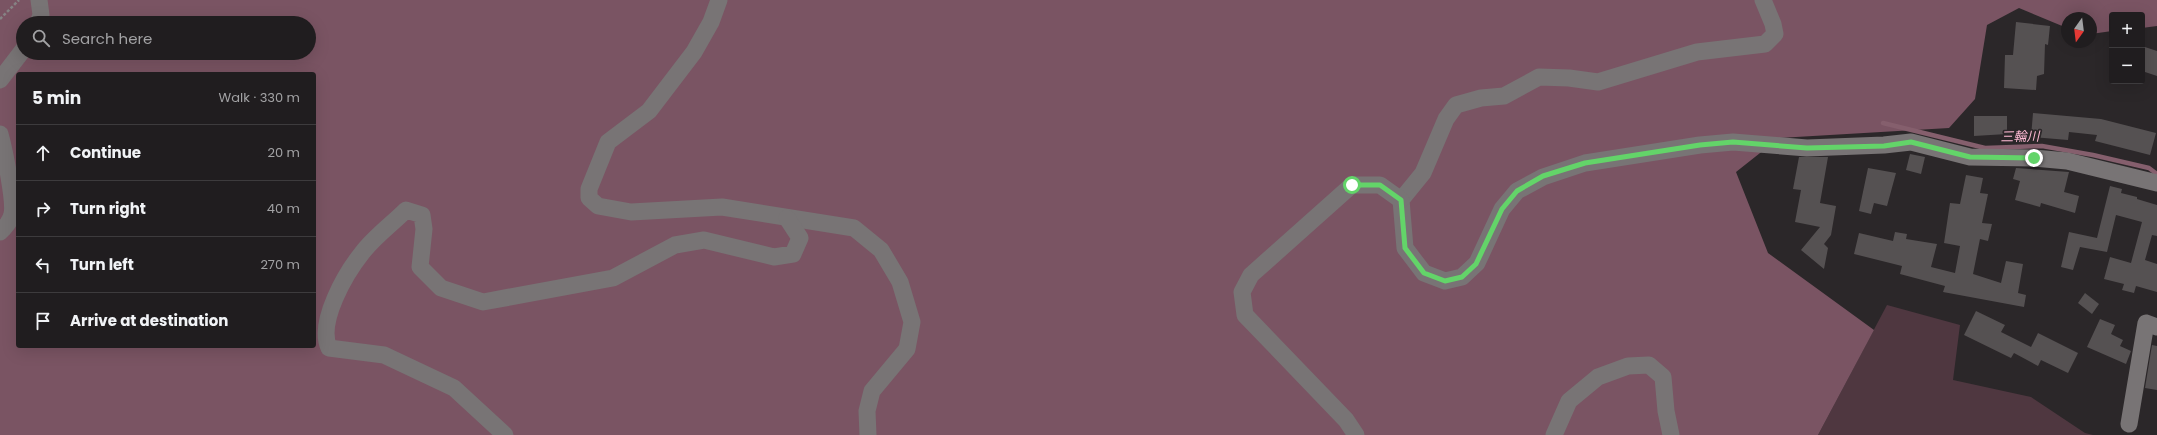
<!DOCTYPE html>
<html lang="en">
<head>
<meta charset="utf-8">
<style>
	:root { --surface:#201d1f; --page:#2d2a2c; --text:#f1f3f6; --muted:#a2a2a4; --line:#3d3b3d }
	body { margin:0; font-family:Poppins,"Noto Sans JP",sans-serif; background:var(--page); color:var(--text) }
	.controls { position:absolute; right:12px; top:12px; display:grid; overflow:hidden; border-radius:4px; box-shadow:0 4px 16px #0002 }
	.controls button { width:36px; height:36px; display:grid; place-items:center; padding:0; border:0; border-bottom:1px solid var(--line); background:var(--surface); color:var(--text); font:20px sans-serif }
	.compass { position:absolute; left:2061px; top:12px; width:36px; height:36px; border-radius:50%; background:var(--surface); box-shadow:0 4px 16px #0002; rotate:194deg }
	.stop { position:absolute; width:12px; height:12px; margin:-9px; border:3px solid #63d469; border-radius:50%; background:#fff }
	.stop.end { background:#63d469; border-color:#fff; box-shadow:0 1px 4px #0008 }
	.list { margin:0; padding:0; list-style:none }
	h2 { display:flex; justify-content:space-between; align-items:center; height:52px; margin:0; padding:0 16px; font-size:17px }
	h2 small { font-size:13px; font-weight:400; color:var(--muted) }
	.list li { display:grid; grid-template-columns:26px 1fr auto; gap:12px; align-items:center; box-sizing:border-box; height:56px; padding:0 16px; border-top:1px solid var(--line) }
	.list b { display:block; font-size:15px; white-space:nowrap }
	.list em { font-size:13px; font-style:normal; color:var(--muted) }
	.icon { flex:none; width:22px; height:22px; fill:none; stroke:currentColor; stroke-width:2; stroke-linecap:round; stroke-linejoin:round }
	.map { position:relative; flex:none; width:2157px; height:435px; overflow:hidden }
	.search { position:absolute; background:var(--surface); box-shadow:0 4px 16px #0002; left:16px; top:16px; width:300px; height:44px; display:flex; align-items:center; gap:10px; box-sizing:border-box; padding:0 14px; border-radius:22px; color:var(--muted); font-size:15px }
	.panel { position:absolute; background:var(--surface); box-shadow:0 4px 16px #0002; left:16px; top:72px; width:300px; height:276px; border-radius:4px }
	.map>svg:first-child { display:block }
	.green { fill:#4f3740 }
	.forest { fill:#7a5463; fill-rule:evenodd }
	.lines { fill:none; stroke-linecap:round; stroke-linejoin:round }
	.stream { stroke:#855f6d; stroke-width:4.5 }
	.building { fill:#555152 }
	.path { stroke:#868384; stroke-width:2.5; stroke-dasharray:3 2; stroke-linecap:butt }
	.minor { stroke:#787475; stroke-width:17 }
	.route { stroke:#63d469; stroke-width:5 }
	.labels { text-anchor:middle; stroke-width:3.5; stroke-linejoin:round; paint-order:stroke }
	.water-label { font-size:13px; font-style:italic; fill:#fdbad3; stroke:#2b2729 }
</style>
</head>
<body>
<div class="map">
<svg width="2157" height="435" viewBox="0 0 2157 435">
	<rect width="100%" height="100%" fill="#2b2729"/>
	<path class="green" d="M1887,305L1960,325L1953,380L2031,397L2085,433L2093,435H1818Z"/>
	<path class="forest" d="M0,0H2157V26L2142,28V15H2112V31L2091,34V18H2067V28L2019,8L1987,25L1975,99L1949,128L1779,138L1736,172L1768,253L1874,330L1818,435H0ZM23,23H309V53H23ZM18,74H314V346H18Z"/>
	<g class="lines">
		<path class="stream" d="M1883,123L1985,148L2042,146L2093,155L2149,168L2157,174"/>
	</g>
	<g class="building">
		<path d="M2016,22L2050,26L2048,45L2045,44L2044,74L2037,76L2036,90L2004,88L2005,55H2013Z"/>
		<path d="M2142,46L2157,51V76L2142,71Z"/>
		<path d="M2033,113L2101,119L2156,133L2150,155L2095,141L2097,135L2069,132L2068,140L2031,137Z"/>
		<path d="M1974,116H2007V134L1974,136Z"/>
		<path d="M1910,154L1925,157L1921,174L1906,170Z"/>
		<path d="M1799,157H1828L1820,203L1836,206L1831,235L1824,244L1828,248L1824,269L1801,250L1820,227L1795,222L1801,190L1793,189Z"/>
		<path d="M1868,168L1896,173L1887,206L1874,203L1871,214L1859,211Z"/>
		<path d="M2016,168L2069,172L2064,192L2079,196L2075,213L2041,203L2040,207L2015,200L2020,181L2013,179Z"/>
		<path d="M1966,175L1983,178L1980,193L1988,194L1982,223L1992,224L1988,241L1980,239L1973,274L2001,283L2006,261L2023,264L2018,293L2026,295L2024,307L1943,292L1945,286L1900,274L1902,266L1854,254L1859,233L1893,241L1895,232L1907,234L1906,239L1937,244L1931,267L1955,273L1960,246L1944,243L1950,203L1960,204Z"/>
		<path d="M2110,186L2122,189L2121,193L2137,197V199L2157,205V236L2152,235L2145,260L2157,264V292L2136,286L2134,293L2122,290L2124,284L2104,279L2110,257L2131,263L2142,222L2116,215L2107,252L2080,247L2073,270L2061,267L2069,232L2097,238Z"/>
		<path d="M2085,293L2099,304L2092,314L2078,303Z"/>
		<path d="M1976,311L2005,325L2001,332L2031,347L2038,333L2078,353L2068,373L2041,360L2038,366L2014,353L2011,358L1964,335Z"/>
		<path d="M2100,319L2115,325L2111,334L2123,340L2120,346L2131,351L2126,364L2087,347Z"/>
		<path d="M2152,345L2157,346V390L2145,388Z"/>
	</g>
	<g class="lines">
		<path class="path" d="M0,19L19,0"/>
		<g class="minor">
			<path d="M719,0L711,22L694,52L649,111L608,142L589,189V198L598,206L631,212L722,207L854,228L881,250L900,282L912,322L907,349L872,391L867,411L868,435"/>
			<path d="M1763,0L1773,24L1775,34L1765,44L1697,52L1598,82L1569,78L1539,77L1504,96L1481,98L1456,105L1446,119L1423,173L1401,200L1405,248L1424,273L1445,281L1462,277L1477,263L1502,209L1517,191L1543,177L1585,163L1700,145L1733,142L1807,148L1884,145L1911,142L1970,157L2034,158L2067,161L2157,183"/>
			<path d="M38,23L41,15L39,0"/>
			<path d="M0,80L23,50"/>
			<path d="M0,134C4,148 15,202 12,214C11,220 5,228 0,232"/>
			<path d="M2129,424L2146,323L2157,327"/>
			<path d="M505,435L454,388L384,355L329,348C317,322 346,273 362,253C374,237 392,224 406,210L422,215L424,229L420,267L441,288L483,302L613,278L675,245L704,240L774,257L793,254L800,238L787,218"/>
			<path d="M1356,435L1346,420L1245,315L1242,292L1251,275L1352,185H1380L1401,200"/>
			<path d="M1554,435L1569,401L1598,377L1628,366L1649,365L1663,377L1666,411L1671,435"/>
		</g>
	</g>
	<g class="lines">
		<path class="route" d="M1352,185H1380L1401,200L1405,248L1424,273L1445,281L1462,277L1476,264L1502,209L1517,191L1543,176L1585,163L1700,145L1733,142L1807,148L1884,146L1911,142L1970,157L2034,158"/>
	</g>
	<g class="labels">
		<g class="water-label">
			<text transform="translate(2020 136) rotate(-1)" y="5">三輪川</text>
		</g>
	</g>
</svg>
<div class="controls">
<button>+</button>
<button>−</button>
</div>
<svg class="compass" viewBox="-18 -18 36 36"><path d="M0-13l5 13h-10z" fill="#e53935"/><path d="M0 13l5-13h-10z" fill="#a2a2a4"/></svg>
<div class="stop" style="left:1352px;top:185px"></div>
<div class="stop end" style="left:2034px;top:158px"></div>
<div class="search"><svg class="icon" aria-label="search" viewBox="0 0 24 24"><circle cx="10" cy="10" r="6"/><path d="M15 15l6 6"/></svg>Search here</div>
<section class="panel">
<h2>5 min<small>Walk · 330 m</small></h2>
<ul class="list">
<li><svg class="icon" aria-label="ahead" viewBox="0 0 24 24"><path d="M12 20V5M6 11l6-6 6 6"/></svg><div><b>Continue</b></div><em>20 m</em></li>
<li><svg class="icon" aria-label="right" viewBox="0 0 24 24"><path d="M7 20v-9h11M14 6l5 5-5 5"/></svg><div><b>Turn right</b></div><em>40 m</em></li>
<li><svg class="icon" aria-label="left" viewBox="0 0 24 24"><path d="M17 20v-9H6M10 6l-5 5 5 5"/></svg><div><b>Turn left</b></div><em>270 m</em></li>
<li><svg class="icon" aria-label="arrive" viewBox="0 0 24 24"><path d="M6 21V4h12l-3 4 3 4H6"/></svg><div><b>Arrive at destination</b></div></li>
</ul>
</section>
</div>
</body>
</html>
